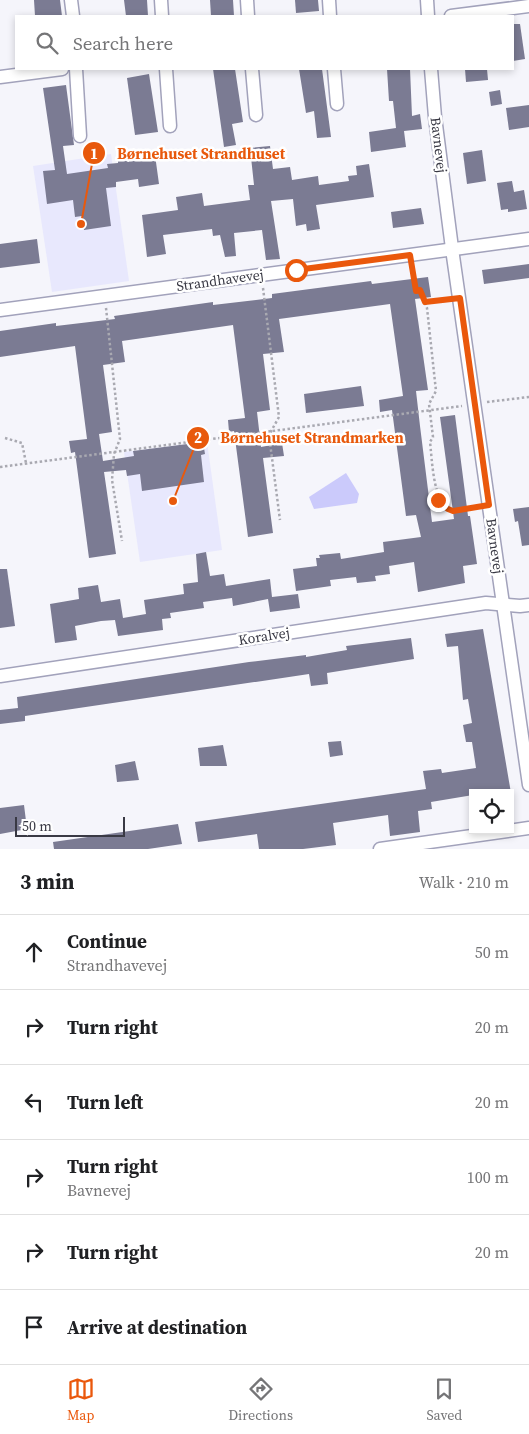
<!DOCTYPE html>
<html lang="en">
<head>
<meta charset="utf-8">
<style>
	:root { --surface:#fff; --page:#f2f2f2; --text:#202124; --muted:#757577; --line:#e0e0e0; --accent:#ea580c }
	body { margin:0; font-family:"Source Serif 4",serif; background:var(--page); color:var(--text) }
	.controls { position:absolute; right:15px; bottom:15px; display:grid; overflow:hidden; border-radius:0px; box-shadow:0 2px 8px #0003 }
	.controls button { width:45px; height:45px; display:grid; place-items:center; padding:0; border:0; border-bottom:1px solid var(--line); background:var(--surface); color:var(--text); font:25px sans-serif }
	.scale { position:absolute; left:15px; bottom:12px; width:110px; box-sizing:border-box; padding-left:5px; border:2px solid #393944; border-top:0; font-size:14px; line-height:18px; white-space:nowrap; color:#393944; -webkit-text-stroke:4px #fff; paint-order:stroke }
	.stop { position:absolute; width:15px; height:15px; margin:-11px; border:4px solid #ea580c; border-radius:50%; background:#fff }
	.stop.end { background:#ea580c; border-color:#fff; box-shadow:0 1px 5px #0008 }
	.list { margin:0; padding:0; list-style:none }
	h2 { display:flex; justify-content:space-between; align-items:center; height:65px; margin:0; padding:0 20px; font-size:21px }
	h2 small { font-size:16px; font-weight:400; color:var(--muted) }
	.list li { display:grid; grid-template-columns:32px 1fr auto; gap:15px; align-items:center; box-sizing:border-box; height:75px; padding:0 20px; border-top:1px solid var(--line) }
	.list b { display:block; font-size:19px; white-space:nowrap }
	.list p { margin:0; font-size:16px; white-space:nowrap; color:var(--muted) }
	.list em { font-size:16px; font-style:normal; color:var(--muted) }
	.icon { flex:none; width:28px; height:28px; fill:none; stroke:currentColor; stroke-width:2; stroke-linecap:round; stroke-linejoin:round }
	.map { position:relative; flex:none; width:529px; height:849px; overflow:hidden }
	.search { position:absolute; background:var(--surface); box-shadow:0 2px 8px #0003; left:15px; right:15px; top:15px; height:55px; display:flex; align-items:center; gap:12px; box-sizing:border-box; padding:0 18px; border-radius:0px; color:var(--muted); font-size:19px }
	.sheet { height:515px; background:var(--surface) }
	nav { display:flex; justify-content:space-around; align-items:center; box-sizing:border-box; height:70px; border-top:1px solid var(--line); background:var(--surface); font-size:14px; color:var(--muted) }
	nav a { display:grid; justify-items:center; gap:2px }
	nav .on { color:var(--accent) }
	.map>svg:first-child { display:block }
	.built { fill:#e8e8fd }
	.green { fill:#cbcafb }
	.building { fill:#7b7b93 }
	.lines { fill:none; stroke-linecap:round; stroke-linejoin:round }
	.street-casing { stroke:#a2a2bb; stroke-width:15 }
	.path { stroke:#a9a9b1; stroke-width:2.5; stroke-dasharray:2.5 2.5; stroke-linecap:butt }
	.street { stroke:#fff; stroke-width:12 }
	.route { stroke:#ea580c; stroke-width:6 }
	.labels { text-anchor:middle; stroke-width:5; stroke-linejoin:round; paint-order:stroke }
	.street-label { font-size:14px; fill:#393944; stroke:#fff }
	.leader { fill:none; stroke:#e8590c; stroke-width:2 }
	.callout-dot { fill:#e8590c; stroke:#fff; stroke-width:2 }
	.mark-label { font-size:15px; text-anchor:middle; font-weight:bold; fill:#fff }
	.callout-label { font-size:15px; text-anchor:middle; font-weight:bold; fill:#e8590c; stroke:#fff; stroke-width:5; stroke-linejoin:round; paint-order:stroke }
</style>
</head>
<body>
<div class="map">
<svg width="529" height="849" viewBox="0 0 529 849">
	<rect width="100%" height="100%" fill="#f5f5fb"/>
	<g class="built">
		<path d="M111,154L129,281L52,292L33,166Z"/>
		<path d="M207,442L222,550L140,562L124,452Z"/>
	</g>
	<path class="green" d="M346,473L359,494L357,503L314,509L309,497Z"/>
	<g class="building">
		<path d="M34,0H60L62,16H35Z"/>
		<path d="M124,0H147L148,16H126Z"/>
		<path d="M210,0H233L234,16H211Z"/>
		<path d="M295,0H318L319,11L296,13Z"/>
		<path d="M513,24H520L525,59L513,61Z"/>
		<path d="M213,69H235L243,122L232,124L236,145L224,147Z"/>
		<path d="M299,69H322L331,137L317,138L314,111L306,113Z"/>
		<path d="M387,69H410L412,116L420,114L422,129L404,131L406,147L371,152L369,132L396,128L393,101H389Z"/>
		<path d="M465,69H487L488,80L466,82Z"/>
		<path d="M149,74L158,132L135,135L127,78Z"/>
		<path d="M66,85L74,145L63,146L67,174L108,168L107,164L118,163V160L155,155L159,184L139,187L138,179L116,182V187L106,188L111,226L84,230L82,216L75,217L73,200L47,204L43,171L55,170L43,88Z"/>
		<path d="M500,90L502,104L491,106L489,92Z"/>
		<path d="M529,105V127L509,130L506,108Z"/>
		<path d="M270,146L273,169L290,167L292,180L318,176L319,185L349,181L348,176L357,175L356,166L369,164L374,197L316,205L320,229L307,231L306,224L296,226L293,199L271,201L280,259L266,260L262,230L234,233L236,256L225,257L220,235L213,236L212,229L163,235L166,254L147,257L142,215L178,210L176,197L202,193L204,206L250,200L248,185H254L250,148Z"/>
		<path d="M482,150L486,181L467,184L463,153Z"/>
		<path d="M512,181L514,192L524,190L527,209L508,212V209L501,210L497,183Z"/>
		<path d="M421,208L424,224L393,228L391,212Z"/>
		<path d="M37,239L40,263L0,268V244Z"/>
		<path d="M529,264V278L484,284L482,270Z"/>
		<path d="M428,277L431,297L415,299L428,390L416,391L420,426L432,522L454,519L440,417L455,415L468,516H470L477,564L463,566L465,583L418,592L414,562L389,566L390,574L375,576L376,581L357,583L356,577L330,580L331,586L296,591L293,569L317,566L316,558H320L319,555L340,553L341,559L384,552L383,542L421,537L416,515L406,516L392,410L380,412L379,400L403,396L390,304L279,319L284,352L263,354L270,410L257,412L261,447L282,443L284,456L263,458L273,533L248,537L234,431L229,432L228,420L245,418L233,325L122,341L125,362L103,365L112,432L99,434L103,461L134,456L133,451L203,442L205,454L201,455L204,482L142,491L140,474L127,476L126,470L104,472L116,554L89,558L75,452L71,453L69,441L87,439L75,346L0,357V331L56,323V326L115,319L114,316L213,302V305L272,298V294L371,281L372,284Z"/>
		<path d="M361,386L364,406L306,413L304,394Z"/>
		<path d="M529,507V545L522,546L518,521L515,522L513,509Z"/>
		<path d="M206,552L210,576L224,574L226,586L270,579L272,597L298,594L300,608L270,612L268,599L233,606L232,598L203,602L204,608L170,613L171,618L162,619L163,630L118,636L115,620L101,621L75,626L77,640L55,643L50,604L79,599L78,588L98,585L101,602L120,599L123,618L146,614L144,600L184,594L183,584L198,582L196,554Z"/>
		<path d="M0,569H7L15,626L0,628Z"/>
		<path d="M483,629L511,793H473V795L431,802L432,809L418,811L420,832L390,836L388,815L333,823L336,845L303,849H259L257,834L198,842L195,822L426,789L423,771L441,769L442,773L476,768L472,742H466L463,725L472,723L468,699L463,700L458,646L447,647L445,634Z"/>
		<path d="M411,638L414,659L327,673L328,684L311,686L309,674L25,716V721L0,724V710L18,708L17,697L249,662L306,655V657L347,650L346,646Z"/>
		<path d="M341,741L343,755L330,757L328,742Z"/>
		<path d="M223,745L227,766H200L198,748Z"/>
		<path d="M135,761L139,780L117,782L115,765Z"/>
		<path d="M24,805L27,829L0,834V808Z"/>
		<path d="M178,824L182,844L148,849H54L53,842Z"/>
	</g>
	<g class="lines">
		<defs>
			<g id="street">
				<path d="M71,0L73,16"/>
				<path d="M161,0L162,16"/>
				<path d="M247,0L248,16"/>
				<path d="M329,0L330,16"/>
				<path d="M427,0L428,16"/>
				<path d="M451,16L529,6"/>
				<path d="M76,69L80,136"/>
				<path d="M166,69L170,126"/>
				<path d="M252,69L256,115"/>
				<path d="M334,69L337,104"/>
				<path d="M431,69L435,117L453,256L529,785"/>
				<path d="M0,77L62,69"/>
				<path d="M0,310L529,239"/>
				<path d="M0,676L486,603L520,606L529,605"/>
				<path d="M380,849L529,828"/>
			</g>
		</defs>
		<use href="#street" class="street-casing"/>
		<g class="path">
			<path d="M412,269L416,291L420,290L427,308L436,391L429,404L433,437L430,442C432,458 433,502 449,510C455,513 469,508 476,507"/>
			<path d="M263,288L279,417L269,435L280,520"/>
			<path d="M425,303L446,300"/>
			<path d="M106,308L120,439L114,454L112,480L122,541"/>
			<path d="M487,402L529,397"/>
			<path d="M5,438L22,443L26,463"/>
			<path d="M0,467L462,406"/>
		</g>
		<use href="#street" class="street"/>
	</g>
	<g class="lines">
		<path class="route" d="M296,270L410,255L416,291L420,290L425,302L460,298L489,505L453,511L448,509L438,500"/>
	</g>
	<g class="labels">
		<g class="street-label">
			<text transform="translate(439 145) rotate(83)" y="5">Bavnevej</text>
			<text transform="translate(220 280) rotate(-8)" y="5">Strandhavevej</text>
			<text transform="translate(495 546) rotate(82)" y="5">Bavnevej</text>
			<text transform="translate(264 636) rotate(-9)" y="5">Koralvej</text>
		</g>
	</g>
	<path class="leader" d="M81 224L94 153M173 501L198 438"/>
	<g class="callout-dot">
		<circle cx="81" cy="224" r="5"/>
		<circle cx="173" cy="501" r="5"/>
		<circle cx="94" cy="153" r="12"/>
		<circle cx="198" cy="438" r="12"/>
	</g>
	<g class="mark-label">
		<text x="94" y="159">1</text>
		<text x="198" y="443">2</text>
	</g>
	<g class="callout-label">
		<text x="201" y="159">Børnehuset Strandhuset</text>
		<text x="312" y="443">Børnehuset Strandmarken</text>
	</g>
</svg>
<div class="controls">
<button><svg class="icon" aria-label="locate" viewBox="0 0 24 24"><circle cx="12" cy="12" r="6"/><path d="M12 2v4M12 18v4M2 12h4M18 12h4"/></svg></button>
</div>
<div class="scale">50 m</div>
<div class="stop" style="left:296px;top:270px"></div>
<div class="stop end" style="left:438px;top:500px"></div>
<div class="search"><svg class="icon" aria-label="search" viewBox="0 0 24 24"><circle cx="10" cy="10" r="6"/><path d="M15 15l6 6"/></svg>Search here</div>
</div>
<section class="sheet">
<h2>3 min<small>Walk · 210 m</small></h2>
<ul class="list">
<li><svg class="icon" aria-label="ahead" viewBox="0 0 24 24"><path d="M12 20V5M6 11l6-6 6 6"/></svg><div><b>Continue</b><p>Strandhavevej</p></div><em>50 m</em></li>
<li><svg class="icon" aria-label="right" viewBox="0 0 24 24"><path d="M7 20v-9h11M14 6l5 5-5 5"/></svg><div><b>Turn right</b></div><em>20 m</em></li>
<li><svg class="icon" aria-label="left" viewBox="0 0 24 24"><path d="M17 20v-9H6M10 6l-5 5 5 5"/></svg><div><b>Turn left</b></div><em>20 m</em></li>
<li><svg class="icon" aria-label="right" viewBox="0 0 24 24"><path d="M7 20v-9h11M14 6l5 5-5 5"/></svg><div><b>Turn right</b><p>Bavnevej</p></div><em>100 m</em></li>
<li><svg class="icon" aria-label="right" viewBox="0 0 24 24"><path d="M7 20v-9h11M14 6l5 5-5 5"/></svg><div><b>Turn right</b></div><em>20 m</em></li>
<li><svg class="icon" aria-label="arrive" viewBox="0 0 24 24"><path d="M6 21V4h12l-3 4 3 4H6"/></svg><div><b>Arrive at destination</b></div></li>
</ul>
</section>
<nav>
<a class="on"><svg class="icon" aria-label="map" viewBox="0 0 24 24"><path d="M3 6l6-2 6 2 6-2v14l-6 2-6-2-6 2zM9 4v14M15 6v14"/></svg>Map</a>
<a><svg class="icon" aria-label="directions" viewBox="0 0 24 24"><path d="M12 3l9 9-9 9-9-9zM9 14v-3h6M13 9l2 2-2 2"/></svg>Directions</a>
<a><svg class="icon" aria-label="saved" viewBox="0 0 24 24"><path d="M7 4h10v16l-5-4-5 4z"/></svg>Saved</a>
</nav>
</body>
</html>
